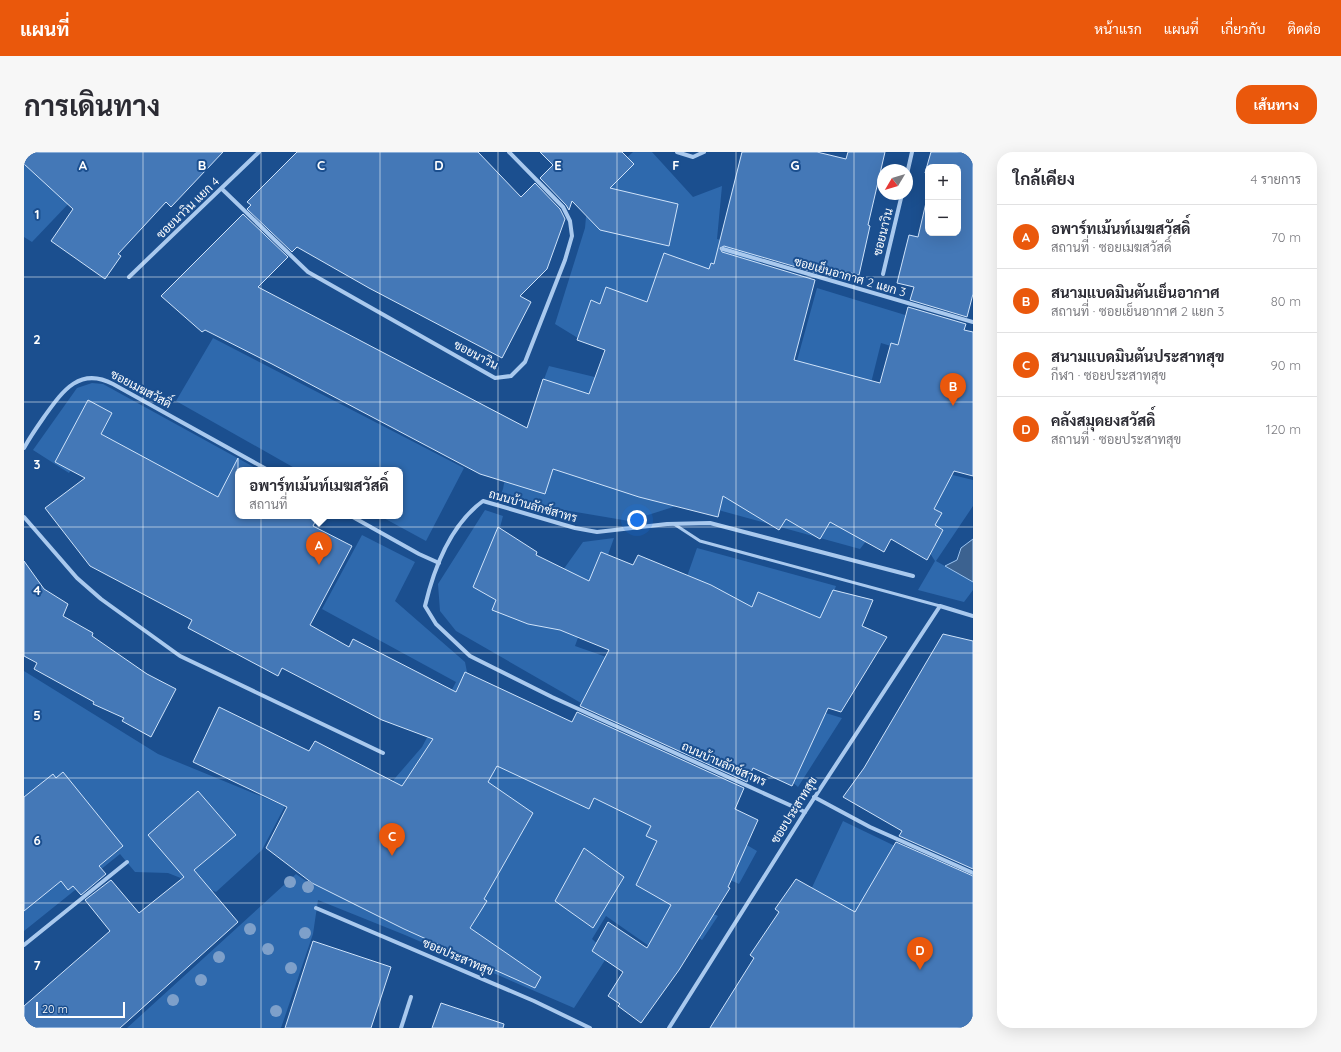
<!DOCTYPE html>
<html lang="th">
<head>
<meta charset="utf-8">
<style>
	:root { --surface:#fff; --page:#f7f7f7; --text:#2b2b33; --muted:#7c7c81; --line:#e1e1e2; --accent:#ea580c }
	body { margin:0; font-family:Quicksand,Sarabun,sans-serif; background:var(--page); color:var(--text) }
	.controls { position:absolute; right:12px; top:12px; display:grid; overflow:hidden; border-radius:8px; box-shadow:0 4px 16px #0002 }
	.controls button { width:36px; height:36px; display:grid; place-items:center; padding:0; border:0; border-bottom:1px solid var(--line); background:var(--surface); color:var(--text); font:20px sans-serif }
	.compass { position:absolute; left:853px; top:12px; width:36px; height:36px; border-radius:50%; background:var(--surface); box-shadow:0 4px 16px #0002; rotate:232deg }
	.scale { position:absolute; left:12px; bottom:10px; width:89px; box-sizing:border-box; padding-left:4px; border:2px solid #fff; border-top:0; font-size:11px; line-height:14px; white-space:nowrap; color:#fff; -webkit-text-stroke:3px #1b4f8f; paint-order:stroke }
	.you { position:absolute; left:613px; top:368px; width:14px; height:14px; margin:-10px; border:3px solid #fff; border-radius:50%; background:#1a73e8; box-shadow:0 0 0 6px #1a73e833 }
	.badge { display:grid; place-items:center; width:26px; height:26px; border-radius:50%; background:var(--accent); color:#fff; font-size:13px; font-weight:700 }
	.pin { position:absolute; translate:-50% -33px; filter:drop-shadow(0 1px 2px #0008) }
	.pin::after { content:''; position:absolute; top:21px; width:14px; height:12px; background:inherit; clip-path:polygon(0 0,100% 0,50% 100%) }
	.popup { position:absolute; left:211px; top:315px; width:168px; height:52px; box-sizing:border-box; display:grid; place-content:center; border-radius:8px; background:var(--surface); filter:drop-shadow(0 1px 3px #0005); font-size:13px; white-space:nowrap; color:var(--muted) }
	.popup b { font-size:15px; color:var(--text) }
	.popup::after { content:''; position:absolute; left:50%; top:100%; margin-left:-8px; border:8px solid transparent; border-top-color:var(--surface) }
	.list { margin:0; padding:0; list-style:none }
	h2 { display:flex; justify-content:space-between; align-items:center; height:52px; margin:0; padding:0 16px; font-size:17px }
	h2 small { font-size:13px; font-weight:400; color:var(--muted) }
	.list li { display:grid; grid-template-columns:26px 1fr auto; gap:12px; align-items:center; box-sizing:border-box; height:64px; padding:0 16px; border-top:1px solid var(--line) }
	.list b { display:block; font-size:15px; white-space:nowrap }
	.list p { margin:0; font-size:13px; white-space:nowrap; color:var(--muted) }
	.list em { font-size:13px; font-style:normal; color:var(--muted) }
	.map { position:relative; flex:none; width:949px; height:876px; overflow:hidden; border-radius:16px }
	header { display:flex; align-items:center; gap:24px; box-sizing:border-box; height:56px; padding:0 20px; background:var(--accent); color:#fff }
	header strong { font-size:19px }
	nav { display:flex; gap:22px; margin-inline-start:auto; font-size:14px }
	.intro { display:flex; align-items:center; justify-content:space-between; box-sizing:border-box; height:96px; padding:0 24px }
	h1 { margin:0; font-size:28px }
	.button { padding:10px 18px; border-radius:16px; background:var(--accent); color:#fff; font-size:14px; font-weight:700 }
	main { display:flex; gap:24px; padding:0 24px }
	aside { flex:1; background:var(--surface); border-radius:16px; box-shadow:0 4px 16px #0002 }
	.map>svg:first-child { display:block }
	.green { fill:#2e69ad }
	.water { fill:#3c6290; stroke:#9cc4f0 }
	.building { fill:#4478b7; stroke:#cfe3fa }
	.lines { fill:none; stroke-linecap:round; stroke-linejoin:round }
	.lane { stroke:#a9c9ee; stroke-width:3 }
	.street { stroke:#a9c9ee; stroke-width:4 }
	.tree { fill:#7ea0ca }
	.grid { fill:none; stroke:#fff; stroke-width:1; stroke-opacity:0.55 }
	.labels { text-anchor:middle; stroke-width:4; stroke-linejoin:round; paint-order:stroke }
	.street-label { font-size:12px; fill:#fff; stroke:#1b4f8f }
	.grid-label { font-size:13px; text-anchor:middle; font-weight:bold; fill:#fff; stroke:#1b4f8f; stroke-width:4; stroke-linejoin:round; paint-order:stroke }
</style>
</head>
<body>
<header>
<strong>แผนที่</strong>
<nav><a>หน้าแรก</a><a>แผนที่</a><a>เกี่ยวกับ</a><a>ติดต่อ</a></nav>
</header>
<div class="intro"><h1>การเดินทาง</h1><a class="button">เส้นทาง</a></div>
<main>
<div class="map">
<svg width="949" height="876" viewBox="0 0 949 876">
	<rect width="100%" height="100%" fill="#1b4f8f"/>
	<g class="green">
		<path d="M0,0L48,48L8,90L0,85Z"/>
		<path d="M609,0H628L669,45L698,34L693,87L739,101L703,227L562,191L531,172L561,76L564,42Z"/>
		<path d="M793,136L891,166L880,198L857,191L846,235L771,216Z"/>
		<path d="M189,186L440,316L402,389L356,364H376V318H274L152,249Z"/>
		<path d="M525,214L633,240L892,314L949,328V354L912,409L949,430V438L940,450L894,438L911,409L873,349L836,397L665,350L605,369L475,347L479,337L486,298L561,320L517,235Z"/>
		<path d="M68,231L79,232L235,318H214V364L201,405L69,284L45,321L9,298L53,236Z"/>
		<path d="M461,358L479,364L461,432L509,460L559,390L590,386L551,494L591,508L564,555L432,479L416,459L414,432Z"/>
		<path d="M338,383L391,410L371,449L441,510L445,530L733,699L715,732L674,714L655,745L694,764L678,788L643,765L625,794L582,764L568,787L585,802L550,856L381,783L294,748L289,782L257,876H103L272,722L285,731L327,677L398,595L432,530L298,457Z"/>
		<path d="M673,396L812,434L800,468L703,531L818,566L774,635L633,510Z"/>
		<path d="M0,519L134,602L261,654L238,698L192,740L144,721L111,720L96,702L0,779Z"/>
		<path d="M819,669L873,695L829,771L784,744Z"/>
	</g>
	<path class="water" d="M949,387V430L921,414L933,408L937,396Z"/>
	<g class="building">
		<path d="M0,0H199L147,55L142,50L94,102L97,104L81,127L27,89L49,57L0,12Z"/>
		<path d="M273,0H454L497,45L511,31L536,57L541,67L523,117L496,144L507,150L478,206L345,136L273,95L268,100L223,57L227,53L223,50Z"/>
		<path d="M516,0H598L610,12L586,36L654,52L645,94L576,78L548,49L545,58L542,53L516,26L529,13Z"/>
		<path d="M718,0H793L822,7L824,0H861L844,73L846,74L835,123L795,113L793,121L700,94L696,96L698,100L791,128L770,208L856,231L867,191L874,193L884,155L942,172L940,178L949,180V324L930,319L910,357L918,361L911,373L919,378L903,408L867,387L860,400L806,370L796,387L762,367L755,378L699,344L694,365L615,345L529,317L521,342L456,322L248,212L181,178L178,180L137,144L219,62L264,105L234,135L503,276L519,227L565,242L581,198L553,188L567,148L576,152L582,135L623,150L640,101L685,117L687,111L690,112Z"/>
		<path d="M907,0H949V142L943,165L886,148L890,135L873,131L885,83L894,85L904,42V81H934V15H904V22L901,21Z"/>
		<path d="M64,248L88,261L77,282L194,345L214,306V364H294L289,374L328,394L286,473L325,495L329,487L432,540L441,520L548,570L553,560L720,636L711,657L734,668L704,735L706,736L655,818L617,871L594,854L596,852L584,844L599,820L568,799L584,770L623,796L647,753L612,733L633,689L622,684L627,674L570,646L565,657L473,614L464,630L509,661L460,747L463,749L446,776L517,825L511,836L380,777L288,731L242,696L263,655L169,610L195,555L285,599L291,589L378,634L409,587L358,568L258,516L254,524L164,476L168,468L66,414L21,356L61,326L31,310Z"/>
		<path d="M474,375L513,400L512,403L565,429L577,400L609,413L614,403L687,433L728,455L734,440L796,466L809,438L849,448L838,474L863,485L817,560L804,556L768,634L729,616L723,630L556,554L585,498L536,478L504,472L468,458L472,448L449,435Z"/>
		<path d="M0,409L20,437L44,452L39,464L69,481L68,484L123,522L152,537L127,585L98,569L100,566L69,552L70,550L10,517L13,511L0,504Z"/>
		<path d="M919,482L949,489V717L875,684L878,679L819,645L840,616Z"/>
		<path d="M39,620L99,694L75,714L82,722L57,743L49,734L44,738L37,729L0,759V645L29,622L32,626Z"/>
		<path d="M174,639L212,683L170,718L214,770L96,876H0V854L86,779L61,748L87,728L115,761L160,725L124,683Z"/>
		<path d="M872,690L949,724V876H686L730,806L726,803L755,760L751,757L772,727L831,760Z"/>
		<path d="M560,696L600,725L569,776L531,749Z"/>
		<path d="M289,789L367,815L347,876H261Z"/>
		<path d="M417,851L480,872L479,876H408Z"/>
	</g>
	<g class="lines">
		<path class="lane" d="M650,372L676,389L916,454"/>
		<g class="street">
			<path d="M653,0L669,5L680,0"/>
			<path d="M883,22L888,0"/>
			<path d="M198,37L284,120L471,226L487,224L501,210L541,108L548,84L546,69L539,55L485,0"/>
			<path d="M699,97L949,170"/>
			<path d="M859,122L878,42"/>
			<path d="M105,125L235,0"/>
			<path d="M0,296C6,285 13,275 20,265C38,240 55,214 89,232L244,318"/>
			<path d="M327,364L395,402L415,411"/>
			<path d="M0,365L53,426L77,447L156,504L359,601"/>
			<path d="M790,645L846,675L949,721"/>
			<path d="M781,660L528,545L446,504L412,472L401,454C410,416 426,373 459,349L551,376L573,380L643,372L686,371L889,424"/>
			<path d="M292,756L510,849L566,876"/>
			<path d="M0,793L103,710"/>
			<path d="M377,876L387,845"/>
			<path d="M645,876L781,660L916,454L949,464"/>
		</g>
	</g>
	<g class="tree">
		<circle cx="266" cy="730" r="6"/>
		<circle cx="284" cy="735" r="6"/>
		<circle cx="226" cy="777" r="6"/>
		<circle cx="281" cy="781" r="6"/>
		<circle cx="244" cy="797" r="6"/>
		<circle cx="195" cy="805" r="6"/>
		<circle cx="267" cy="816" r="6"/>
		<circle cx="177" cy="828" r="6"/>
		<circle cx="149" cy="848" r="6"/>
		<circle cx="252" cy="859" r="6"/>
	</g>
	<path class="grid" d="M119,0V876M237,0V876M356,0V876M474,0V876M593,0V876M712,0V876M830,0V876M0,125H949M0,250H949M0,375H949M0,501H949M0,626H949M0,751H949"/>
	<g class="labels">
		<g class="street-label">
			<text transform="translate(164 56) rotate(-44)" y="4">ซอยนาวิน แยก 4</text>
			<text transform="translate(859 80) rotate(-76)" y="4">ซอยนาวิน</text>
			<text transform="translate(826 125) rotate(16)" y="4">ซอยเย็นอากาศ 2 แยก 3</text>
			<text transform="translate(452 203) rotate(28)" y="4">ซอยนาวิน</text>
			<text transform="translate(117 237) rotate(28)" y="4">ซอยเมฆสวัสดิ์</text>
			<text transform="translate(509 354) rotate(16)" y="4">ถนนบ้านลักซ์สาทร</text>
			<text transform="translate(700 612) rotate(24)" y="4">ถนนบ้านลักซ์สาทร</text>
			<text transform="translate(770 658) rotate(-58)" y="4">ซอยประสาทสุข</text>
			<text transform="translate(434 805) rotate(23)" y="4">ซอยประสาทสุข</text>
		</g>
	</g>
	<g class="grid-label">
		<text x="59" y="18">A</text>
		<text x="178" y="18">B</text>
		<text x="297" y="18">C</text>
		<text x="415" y="18">D</text>
		<text x="534" y="18">E</text>
		<text x="652" y="18">F</text>
		<text x="771" y="18">G</text>
		<text x="13" y="67">1</text>
		<text x="13" y="192">2</text>
		<text x="13" y="317">3</text>
		<text x="13" y="443">4</text>
		<text x="13" y="568">5</text>
		<text x="13" y="693">6</text>
		<text x="13" y="818">7</text>
	</g>
</svg>
<div class="controls">
<button>+</button>
<button>−</button>
</div>
<svg class="compass" viewBox="-18 -18 36 36"><path d="M0-13l5 13h-10z" fill="#e53935"/><path d="M0 13l5-13h-10z" fill="#7c7c81"/></svg>
<div class="scale">20 m</div>
<div class="you"></div>
<div class="pin badge" style="left:295px;top:413px">A</div>
<div class="popup"><b>อพาร์ทเม้นท์เมฆสวัสดิ์</b>สถานที่</div>
<div class="pin badge" style="left:929px;top:254px">B</div>
<div class="pin badge" style="left:368px;top:704px">C</div>
<div class="pin badge" style="left:896px;top:818px">D</div>
</div>
<aside>
<h2>ใกล้เคียง<small>4 รายการ</small></h2>
<ul class="list">
<li><span class="badge">A</span><div><b>อพาร์ทเม้นท์เมฆสวัสดิ์</b><p>สถานที่ · ซอยเมฆสวัสดิ์</p></div><em>70 m</em></li>
<li><span class="badge">B</span><div><b>สนามแบดมินตันเย็นอากาศ</b><p>สถานที่ · ซอยเย็นอากาศ 2 แยก 3</p></div><em>80 m</em></li>
<li><span class="badge">C</span><div><b>สนามแบดมินตันประสาทสุข</b><p>กีฬา · ซอยประสาทสุข</p></div><em>90 m</em></li>
<li><span class="badge">D</span><div><b>คลังสมุดยงสวัสดิ์</b><p>สถานที่ · ซอยประสาทสุข</p></div><em>120 m</em></li>
</ul>
</aside>
</main>
</body>
</html>
